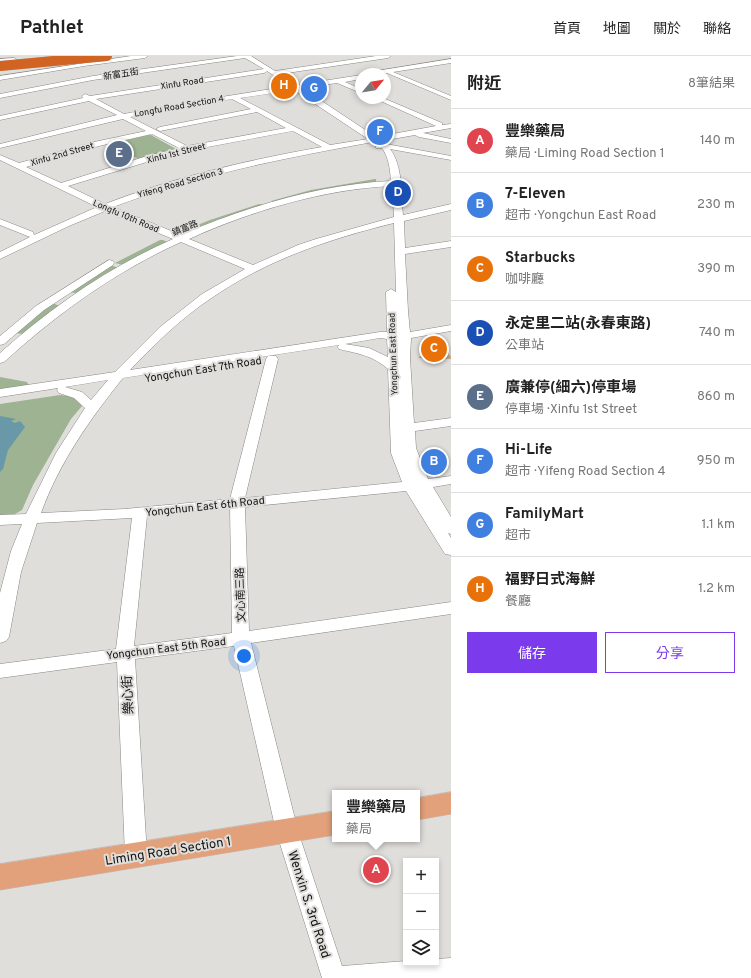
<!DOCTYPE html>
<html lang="zh-TW">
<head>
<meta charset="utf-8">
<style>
	:root { --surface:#fff; --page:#f2f2f2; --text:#222; --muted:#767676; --line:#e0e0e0; --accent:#7c3aed }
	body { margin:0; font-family:Overpass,"Noto Sans TC",sans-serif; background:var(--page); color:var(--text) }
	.controls { position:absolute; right:12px; bottom:12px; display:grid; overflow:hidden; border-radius:0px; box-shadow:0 2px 6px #0003 }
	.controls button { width:36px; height:36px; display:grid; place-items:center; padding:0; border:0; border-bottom:1px solid var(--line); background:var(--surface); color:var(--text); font:20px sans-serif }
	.compass { position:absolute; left:355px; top:12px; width:36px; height:36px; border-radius:50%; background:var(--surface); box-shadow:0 2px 6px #0003; rotate:60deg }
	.you { position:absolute; left:244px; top:600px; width:14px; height:14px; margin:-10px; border:3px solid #fff; border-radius:50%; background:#1a73e8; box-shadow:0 0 0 6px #1a73e833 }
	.badge { display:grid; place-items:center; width:26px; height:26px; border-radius:50%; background:var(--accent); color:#fff; font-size:13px; font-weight:700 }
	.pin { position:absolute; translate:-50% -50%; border:2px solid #fff; box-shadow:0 1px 4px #0006 }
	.popup { position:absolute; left:332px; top:734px; width:88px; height:52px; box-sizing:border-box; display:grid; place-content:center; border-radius:0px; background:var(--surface); filter:drop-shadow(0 1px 3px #0005); font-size:13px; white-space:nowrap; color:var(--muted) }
	.popup b { font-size:15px; color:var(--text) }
	.popup::after { content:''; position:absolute; left:50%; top:100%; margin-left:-8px; border:8px solid transparent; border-top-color:var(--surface) }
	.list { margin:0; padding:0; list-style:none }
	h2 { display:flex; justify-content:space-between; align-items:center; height:52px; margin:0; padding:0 16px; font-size:17px }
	h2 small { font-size:13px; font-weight:400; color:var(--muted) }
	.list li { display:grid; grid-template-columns:26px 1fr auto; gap:12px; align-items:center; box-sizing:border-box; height:64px; padding:0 16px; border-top:1px solid var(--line) }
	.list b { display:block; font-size:15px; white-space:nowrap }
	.list p { margin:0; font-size:13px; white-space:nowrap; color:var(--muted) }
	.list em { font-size:13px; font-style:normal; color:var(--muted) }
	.actions { display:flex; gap:8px; padding:12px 16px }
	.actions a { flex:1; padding:9px 0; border:1px solid var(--accent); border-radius:0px; text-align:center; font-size:14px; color:var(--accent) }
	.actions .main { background:var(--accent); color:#fff }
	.icon { flex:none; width:22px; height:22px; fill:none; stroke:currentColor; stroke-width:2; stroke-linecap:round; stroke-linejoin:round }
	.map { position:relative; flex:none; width:451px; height:922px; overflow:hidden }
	header { display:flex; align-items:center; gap:24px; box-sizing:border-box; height:56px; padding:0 20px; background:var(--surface); border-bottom:1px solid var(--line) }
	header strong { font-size:19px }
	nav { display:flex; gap:22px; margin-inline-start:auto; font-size:14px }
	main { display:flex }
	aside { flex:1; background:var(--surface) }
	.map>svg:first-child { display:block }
	.green { fill:#9db392 }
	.water { fill:#6998a9 }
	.building { fill:#cbab8c }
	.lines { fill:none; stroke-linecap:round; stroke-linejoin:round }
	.minor-casing { stroke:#898784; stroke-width:1 }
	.major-casing { stroke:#bdbdbd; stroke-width:1 }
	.minor { fill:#fff; fill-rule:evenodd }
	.major { fill:#e3a17b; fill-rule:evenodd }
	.highway-bridge-casing { stroke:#bdbdbd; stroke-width:10; stroke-linecap:butt }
	.highway-bridge { stroke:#d16323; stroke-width:10 }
	.labels { text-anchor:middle; stroke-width:4; stroke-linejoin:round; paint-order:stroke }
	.far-street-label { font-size:9px; fill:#131312; stroke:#e0dedb }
	.street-label { font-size:11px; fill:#131312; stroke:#e0dedb }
	.near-street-label { font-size:13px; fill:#131312; stroke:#e0dedb }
</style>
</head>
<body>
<header>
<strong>Pathlet</strong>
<nav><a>首頁</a><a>地圖</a><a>關於</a><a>聯絡</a></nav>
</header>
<main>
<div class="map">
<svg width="451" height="922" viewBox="0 0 451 922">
	<rect width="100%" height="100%" fill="#e0dedb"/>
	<g class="green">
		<path d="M145,78L151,79L176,93L140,104L107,87Z"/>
		<path d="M375,123H376V126L274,147L271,145L311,134Z"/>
		<path d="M259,148L265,149L187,177L182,175L210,164Z"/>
		<path d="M160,184H163L167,186L123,209L115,207Z"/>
		<path d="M111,209L118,212L76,237L67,236Z"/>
		<path d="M53,247L59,250L23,278L14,277Z"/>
		<path d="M0,321L27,326L29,330L0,334Z"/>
		<path d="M60,339L76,341L82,350L71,363L33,429L22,454L15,458L0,459V348Z"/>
	</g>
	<path class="water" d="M0,360L16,363L11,365L15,367L20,365L25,371L8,394L3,413L0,416Z"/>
	<path class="building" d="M433,288L451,300V303L418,302Z"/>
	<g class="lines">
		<defs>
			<g id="minor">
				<path d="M131,0H148L145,2L84,10L0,24V20Z"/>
				<path d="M237,0H251L275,15L376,0H391L388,2L280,18L297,29L361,19V23L345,26L361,33V37L337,27L302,32L376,81L436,70L374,42H383L442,67V69L451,68V72L423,77L451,83V87L419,81L415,79L381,85L386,88L451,100V104L390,93C403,110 401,138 403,159L451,148V154L404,165L405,192L451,185V191L405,198L408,255L410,276L451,269V275L411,282L410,302L414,367L451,362V370L415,375L416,392L428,423L451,420V428L433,431L451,461V478L448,477L451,482V499L445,498L406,435L245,451L249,575L451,546V558L251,587L298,775L342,910L406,905V907H436V903L451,902V922H322L276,775L234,590L135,603L147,799L144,806L136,809L128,806L125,799L117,606L0,622V608L116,593L132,462L37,467L21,516L9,581L6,585L0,587V537L11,495L22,468L0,469V459L26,458L56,397L85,352L74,342L59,337L57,334L58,332L0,341V333L115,316L160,271L202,238L245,213L181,186C115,216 58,257 4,306L0,307V297C53,250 109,211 173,183L105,155L69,170L0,203V196L30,181L0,169V163L33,176L34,179L97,151L0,104V99L19,107L94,86L146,75L123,63L0,92V88L117,59L89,45L0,64V60L83,42L82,40L85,38L90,40L264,13L245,2L93,24L0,42V38L93,20ZM267,15L290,30L159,51L124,58L96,43L264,17ZM294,34L368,83L330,89L240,42ZM232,43L251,53L160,71L156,73L160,75L257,56L286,72L187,90L130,61ZM293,75L322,91C248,104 175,121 105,148L68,130L150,105L186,95ZM152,78L179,92L144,101L61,127L26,111L99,90ZM373,86L376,88V92H382C389,102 390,113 391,125C321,128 245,151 181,179L113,151C197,119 285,102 373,86ZM392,130L394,161L316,183L298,189L253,209L189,183C251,155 324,133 392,130ZM394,167L396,236L391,233L386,236L387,276H380L130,314C155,288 180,263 210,243C266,204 329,183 394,167ZM380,282L387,283L388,301L369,292L345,288ZM339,289L337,291L339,293C359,298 372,299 388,313L391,397L402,426L245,442L278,303L276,300H268L266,303L230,443L125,453L41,457C59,407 90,363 123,322ZM108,324L91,344L82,336L65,331ZM230,452L232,577L134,590L147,460Z"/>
				<path d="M14,2L16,3V5L0,7V3Z"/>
				<path d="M451,3V7L393,16L451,40V44L387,17L367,18L370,16Z"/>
				<path d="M109,204L113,205L114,207L113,209L44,254L4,288L0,289V280L36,250Z"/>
			</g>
			<g id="major">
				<path d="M451,736V758L417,764V742Z"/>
				<path d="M335,755V779L0,834V808Z"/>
			</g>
		</defs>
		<use href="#minor" class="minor-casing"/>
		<use href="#major" class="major-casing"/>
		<use href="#minor" class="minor"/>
		<use href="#major" class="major"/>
		<defs>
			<path id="highway-bridge" d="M0,10L107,0"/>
		</defs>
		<use href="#highway-bridge" class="highway-bridge-casing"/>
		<use href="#highway-bridge" class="highway-bridge"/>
	</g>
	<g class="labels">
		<g class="far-street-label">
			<text transform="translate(121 18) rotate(-9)" y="3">新富五街</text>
			<text transform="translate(182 27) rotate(-9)" y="3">Xinfu Road</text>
			<text transform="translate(179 50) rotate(-10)" y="3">Longfu Road Section 4</text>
			<text transform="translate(176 97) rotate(-14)" y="3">Xinfu 1st Street</text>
			<text transform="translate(62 98) rotate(-16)" y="3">Xinfu 2nd Street</text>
			<text transform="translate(180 127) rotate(-16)" y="3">Yifeng Road Section 3</text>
			<text transform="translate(126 160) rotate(23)" y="3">Longfu 10th Road</text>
			<text transform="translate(185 172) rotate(-22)" y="3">鎮富路</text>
			<text transform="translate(393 298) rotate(-92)" y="3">Yongchun East Road</text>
		</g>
		<g class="street-label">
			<text transform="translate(203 313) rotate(-9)" y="4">Yongchun East 7th Road</text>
			<text transform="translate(205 450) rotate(-6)" y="4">Yongchun East 6th Road</text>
			<text transform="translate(240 539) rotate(-92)" y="4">文心南三路</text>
			<text transform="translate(166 592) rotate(-7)" y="4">Yongchun East 5th Road</text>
		</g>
		<g class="near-street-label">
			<text transform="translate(127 639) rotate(-93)" y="5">樂心街</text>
			<text transform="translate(168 794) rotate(-9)" y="5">Liming Road Section 1</text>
			<text transform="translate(310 848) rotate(72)" y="5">Wenxin S. 3rd Road</text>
		</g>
	</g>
</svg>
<div class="controls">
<button>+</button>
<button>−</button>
<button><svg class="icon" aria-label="layers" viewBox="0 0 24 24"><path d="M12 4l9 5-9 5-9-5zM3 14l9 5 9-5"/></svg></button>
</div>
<svg class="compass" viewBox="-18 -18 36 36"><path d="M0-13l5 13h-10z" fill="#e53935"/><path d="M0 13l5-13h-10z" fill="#767676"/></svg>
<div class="you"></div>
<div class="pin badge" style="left:376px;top:814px;background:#e0444e">A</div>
<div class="popup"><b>豐樂藥局</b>藥局</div>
<div class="pin badge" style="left:434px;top:406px;background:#3f7fe0">B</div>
<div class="pin badge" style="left:434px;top:293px;background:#e8710a">C</div>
<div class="pin badge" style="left:398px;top:137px;background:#1a4fb4">D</div>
<div class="pin badge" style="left:119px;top:98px;background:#5c6f8a">E</div>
<div class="pin badge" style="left:380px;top:76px;background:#3f7fe0">F</div>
<div class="pin badge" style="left:314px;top:33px;background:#3f7fe0">G</div>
<div class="pin badge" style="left:284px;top:30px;background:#e8710a">H</div>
</div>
<aside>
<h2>附近<small>8筆結果</small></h2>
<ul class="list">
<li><span class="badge" style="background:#e0444e">A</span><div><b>豐樂藥局</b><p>藥局 · Liming Road Section 1</p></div><em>140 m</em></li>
<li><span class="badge" style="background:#3f7fe0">B</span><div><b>7-Eleven</b><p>超市 · Yongchun East Road</p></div><em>230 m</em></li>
<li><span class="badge" style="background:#e8710a">C</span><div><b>Starbucks</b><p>咖啡廳</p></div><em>390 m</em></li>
<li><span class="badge" style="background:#1a4fb4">D</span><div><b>永定里二站(永春東路)</b><p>公車站</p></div><em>740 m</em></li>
<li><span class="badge" style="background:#5c6f8a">E</span><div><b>廣兼停(細六)停車場</b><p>停車場 · Xinfu 1st Street</p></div><em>860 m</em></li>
<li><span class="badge" style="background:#3f7fe0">F</span><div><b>Hi-Life</b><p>超市 · Yifeng Road Section 4</p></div><em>950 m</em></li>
<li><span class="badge" style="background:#3f7fe0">G</span><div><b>FamilyMart</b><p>超市</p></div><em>1.1 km</em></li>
<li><span class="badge" style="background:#e8710a">H</span><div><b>福野日式海鮮</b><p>餐廳</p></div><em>1.2 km</em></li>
</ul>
<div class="actions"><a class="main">儲存</a><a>分享</a></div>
</aside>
</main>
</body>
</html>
